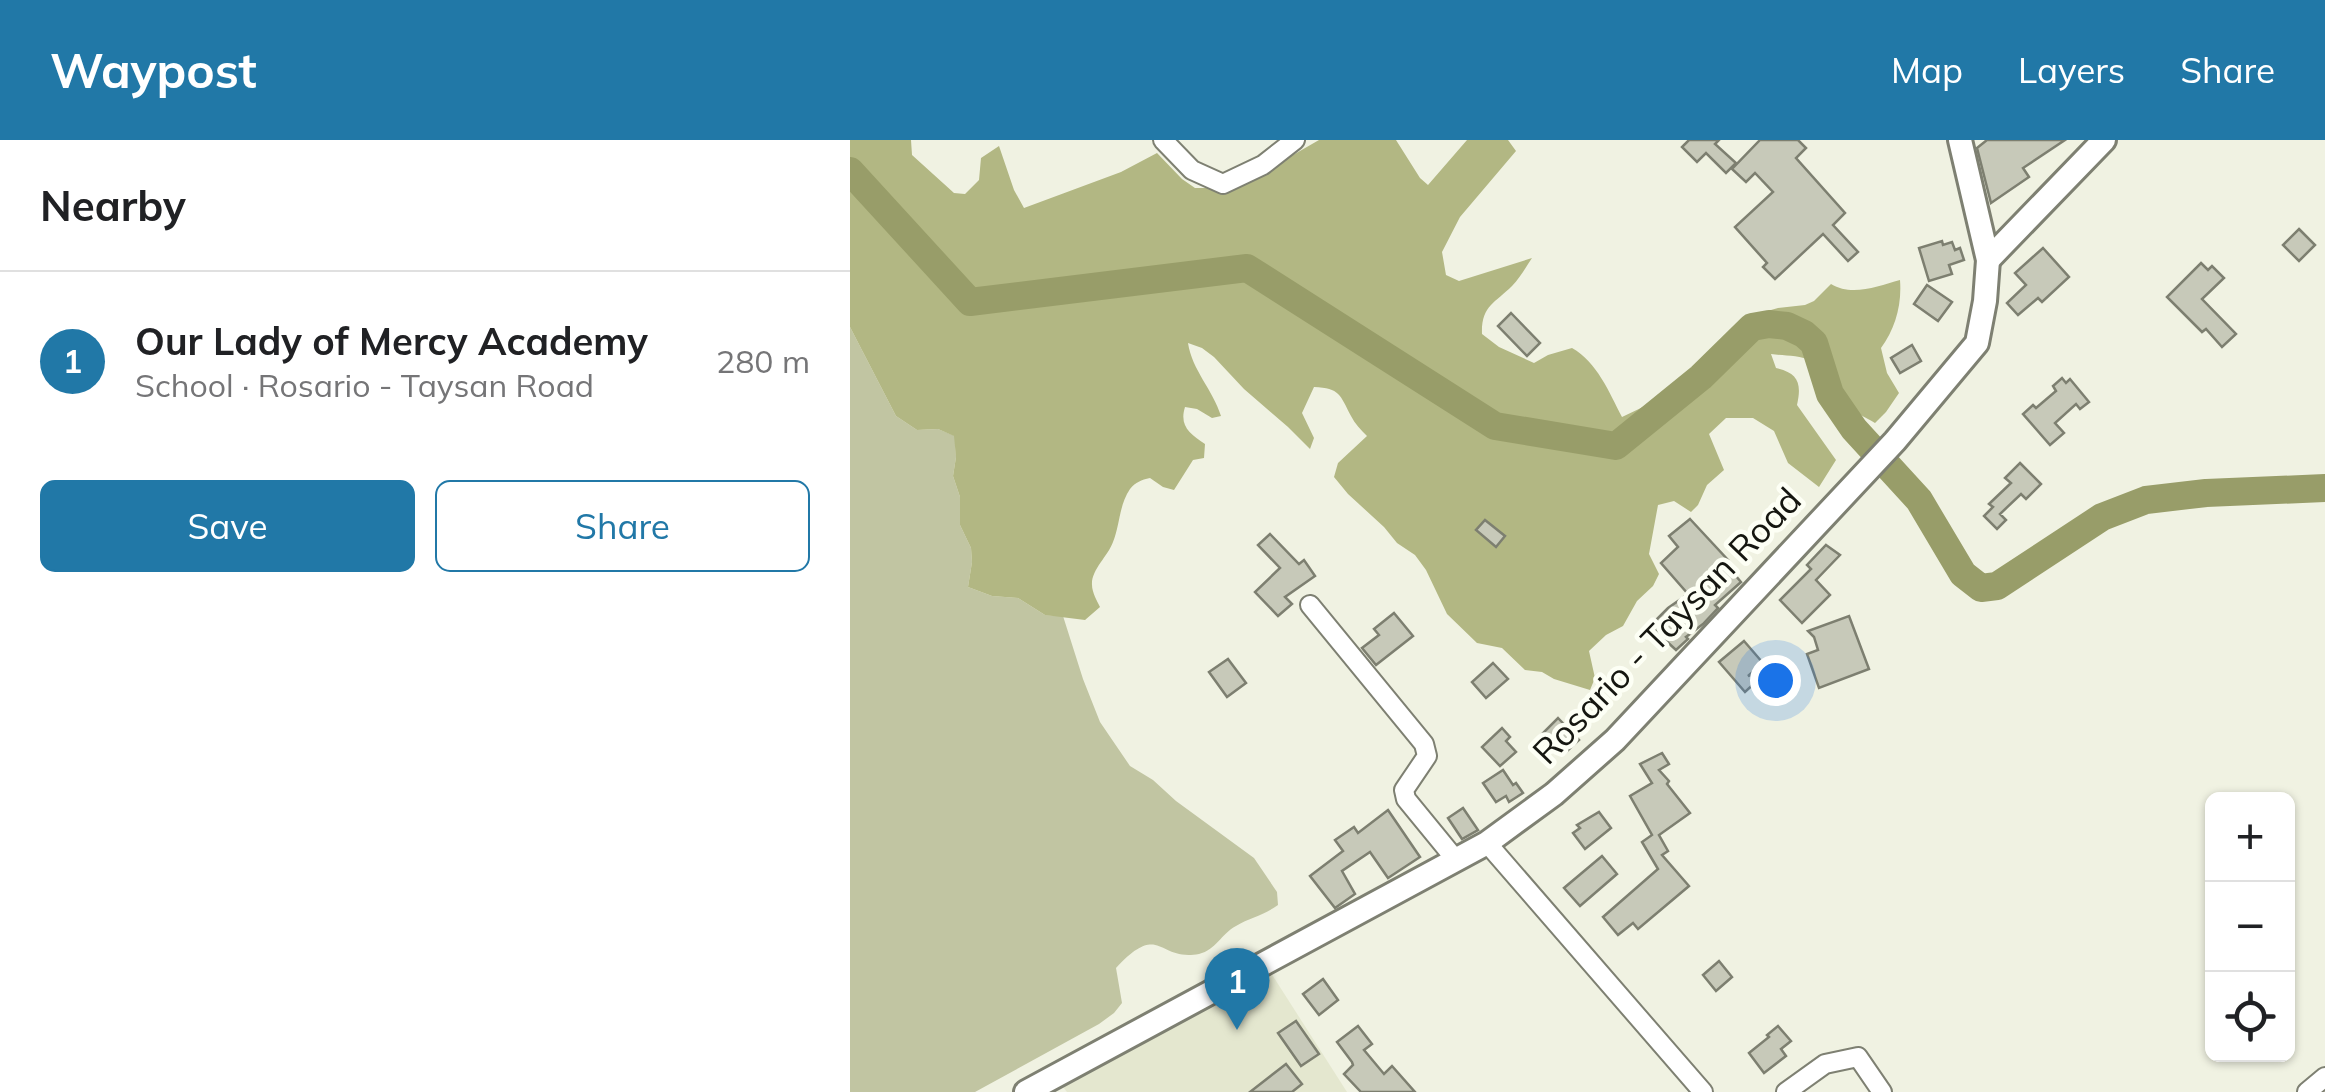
<!DOCTYPE html>
<html lang="en">
<head>
<meta charset="utf-8">
<style>
	:root { --surface:#fff; --page:#f2f2f2; --text:#202124; --muted:#757577; --line:#e0e0e0; --accent:#2178a7 }
	body { margin:0; font-family:Mulish,sans-serif; background:var(--page); color:var(--text) }
	.controls { position:absolute; right:30px; bottom:30px; display:grid; overflow:hidden; border-radius:15px; box-shadow:0 2px 8px #0004 }
	.controls button { width:90px; height:90px; display:grid; place-items:center; padding:0; border:0; border-bottom:2px solid var(--line); background:var(--surface); color:var(--text); font:50px sans-serif }
	.you { position:absolute; left:925px; top:540px; width:35px; height:35px; margin:-25px; border:8px solid #fff; border-radius:50%; background:#1a73e8; box-shadow:0 0 0 15px #1a73e833 }
	.badge { display:grid; place-items:center; width:65px; height:65px; border-radius:50%; background:var(--accent); color:#fff; font-size:32px; font-weight:700 }
	.pin { position:absolute; translate:-50% -82px; filter:drop-shadow(0 2px 5px #0008) }
	.pin::after { content:''; position:absolute; top:52px; width:35px; height:30px; background:inherit; clip-path:polygon(0 0,100% 0,50% 100%) }
	.list { margin:0; padding:0; list-style:none }
	h2 { display:flex; justify-content:space-between; align-items:center; height:130px; margin:0; padding:0 40px; font-size:42px }
	h2 small { font-size:32px; font-weight:400; color:var(--muted) }
	.list li { display:grid; grid-template-columns:65px 1fr auto; gap:30px; align-items:center; box-sizing:border-box; height:180px; padding:0 40px; border-top:2px solid var(--line) }
	.list b { display:block; font-size:38px; white-space:nowrap }
	.list p { margin:0; font-size:32px; white-space:nowrap; color:var(--muted) }
	.list em { font-size:32px; font-style:normal; color:var(--muted) }
	.actions { display:flex; gap:20px; padding:30px 40px }
	.actions a { flex:1; padding:22px 0; border:2px solid var(--accent); border-radius:15px; text-align:center; font-size:35px; color:var(--accent) }
	.actions .main { background:var(--accent); color:#fff }
	.icon { flex:none; width:55px; height:55px; fill:none; stroke:currentColor; stroke-width:2; stroke-linecap:round; stroke-linejoin:round }
	.map { position:relative; flex:none; width:1475px; height:952px; overflow:hidden }
	header { display:flex; align-items:center; gap:60px; box-sizing:border-box; height:140px; padding:0 50px; background:var(--accent); color:#fff }
	header strong { font-size:48px }
	nav { display:flex; gap:55px; margin-inline-start:auto; font-size:35px }
	main { display:flex }
	aside { flex:1; background:var(--surface) }
	.map>svg:first-child { display:block }
	.built { fill:#e4e7cf }
	.green { fill:#c1c5a2 }
	.forest { fill:#b2b783 }
	.lines { fill:none; stroke-linecap:round; stroke-linejoin:round }
	.river { stroke:#989d69; stroke-width:28 }
	.building { fill:#c7c9b9; stroke:#7d7f70; stroke-width:2.5 }
	.street-casing { stroke:#7e8072; stroke-width:22 }
	.secondary-casing { stroke:#7e8072; stroke-width:28 }
	.street { stroke:#fff; stroke-width:18 }
	.secondary { stroke:#fff; stroke-width:22 }
	.labels { text-anchor:middle; stroke-width:9; stroke-linejoin:round; paint-order:stroke }
	.street-label { font-size:35px; fill:#151610; stroke:#fdfff5 }
</style>
</head>
<body>
<header>
<strong>Waypost</strong>
<nav><a>Map</a><a>Layers</a><a>Share</a></nav>
</header>
<main>
<aside>
<h2>Nearby<small></small></h2>
<ul class="list">
<li><span class="badge">1</span><div><b>Our Lady of Mercy Academy</b><p>School · Rosario - Taysan Road</p></div><em>280 m</em></li>
</ul>
<div class="actions"><a class="main">Save</a><a>Share</a></div>
</aside>
<div class="map">
<svg width="1475" height="952" viewBox="0 0 1475 952">
	<rect width="100%" height="100%" fill="#f0f2e2"/>
	<path class="built" d="M421,833L497,952H217L213,947Z"/>
	<path class="green" d="M0,187L46,276L67,290L88,289L105,296L106,317L103,336L110,357V385L121,408L122,422L118,447L142,456L168,458L195,475L213,476L233,539L250,582L280,626L303,640L326,661L404,718L427,752L428,765C411,777 400,777 386,786C371,794 366,810 349,814C307,822 311,780 266,828L272,863L264,873L249,884L125,952H0Z"/>
	<path class="forest" d="M0,0H61L62,15L104,53L115,54L129,40L131,18L149,6L164,50L174,68L271,32L307,13L332,39L345,48H373L405,37L469,0H546L570,38L578,45L617,0H658L666,11L610,77L592,112L596,135L609,141L682,118C676,127 670,138 662,146C645,163 631,166 632,194L649,207L684,223L698,215L722,208C747,222 759,252 772,277L814,257L907,174L928,168L955,165L964,161L981,144C1002,157 1028,146 1050,140C1052,165 1045,189 1031,208L1037,233L1049,253L1036,272L1025,283C1015,277 1005,273 997,264C984,250 981,230 961,221C950,215 933,216 921,214L926,228C948,233 952,243 947,265L986,320L969,347L938,323L924,291L903,278H876L859,294L874,330L857,345L848,365L841,372L824,361L808,365L799,414L809,434L803,446L787,461L773,486L756,495L739,511L745,538L740,550L704,539L692,532L675,530L652,508L627,503L597,474L576,430L565,415L547,403L534,387L498,354L484,337L488,323L517,296C511,290 505,284 501,276C490,255 490,248 464,247L452,273L464,298L460,309L438,287L394,249L364,217L352,208L338,203C342,230 363,250 371,276L362,278L347,269L335,267C329,286 340,294 355,304L354,318L343,320L324,350L313,347L300,338C291,340 286,342 280,349C269,365 270,385 263,402C258,416 241,430 242,445C242,452 247,461 250,467L235,480L195,475L168,458L142,456L118,447L122,422L121,408L110,385V357L103,336L106,317L104,296L88,289L67,290L46,276L0,187Z"/>
	<g class="lines">
		<path class="river" d="M0,31L120,162L397,128L645,286L766,306L851,237L902,187L919,184L937,186L954,194L964,203L980,254L1004,289L1069,360L1113,434L1131,448L1147,446L1252,377L1296,360L1356,353L1475,348"/>
	</g>
	<g class="building">
		<path d="M839,0H869L865,4L886,23L876,33L856,13L847,22L832,7Z"/>
		<path d="M910,0H948L956,8L946,18L995,73L983,85L1008,112L998,121L973,94L925,139L913,127L917,123L885,87L923,52L905,33L896,42L882,29Z"/>
		<path d="M1137,0H1215L1173,28L1179,37L1141,63L1127,8Z"/>
		<path d="M1449,89L1465,105L1449,121L1433,105Z"/>
		<path d="M1092,101L1093,105L1102,102L1105,110L1110,108L1114,120L1099,125L1102,134L1079,141L1069,108Z"/>
		<path d="M1193,108L1219,137L1192,162L1188,158L1168,175L1157,163L1176,145L1165,133Z"/>
		<path d="M1351,123L1358,130L1362,126L1374,138L1352,159L1386,194L1372,207L1356,189L1352,192L1317,157Z"/>
		<path d="M1077,145L1102,162L1088,181L1064,164Z"/>
		<path d="M661,173L690,203L677,216L648,186Z"/>
		<path d="M1062,205L1071,221L1050,233L1041,218Z"/>
		<path d="M1212,238L1216,243L1220,239L1239,262L1230,269L1226,264L1205,283L1214,293L1200,305L1173,274L1183,265L1186,268L1206,251L1203,246Z"/>
		<path d="M1170,323L1191,344L1176,359L1171,354L1150,374L1156,380L1147,389L1134,376L1143,367L1139,364L1161,343L1155,338Z"/>
		<path d="M840,379L878,420L875,423L891,442L865,465L868,468L853,484L836,497L838,499L826,510L800,486L818,468L838,454L811,423L828,407L819,396Z"/>
		<path d="M635,380L655,396L646,407L626,390Z"/>
		<path d="M420,394L449,424L454,420L465,436L435,457L442,464L428,476L405,452L430,428L408,405Z"/>
		<path d="M976,405L990,415L966,440L980,455L952,483L930,460L961,429L957,425Z"/>
		<path d="M544,473L563,496L526,525L512,508L529,495L524,489Z"/>
		<path d="M999,476L1019,529L969,548L957,514L968,510L964,497L958,491Z"/>
		<path d="M894,501L913,523L898,536L921,528L895,552L869,522Z"/>
		<path d="M378,519L396,543L377,557L359,532Z"/>
		<path d="M643,523L658,539L636,558L622,542Z"/>
		<path d="M708,578L729,600L715,613L710,607L704,612L690,596Z"/>
		<path d="M652,588L660,597L656,601L666,612L650,626L632,607Z"/>
		<path d="M812,613L819,624L809,630L819,641L817,644L840,673L809,695L818,711L812,715L839,746L788,789L783,783L768,795L753,777L808,729L792,702L802,695L780,656L802,643L790,624Z"/>
		<path d="M653,630L663,645L666,643L673,653L659,662L656,656L646,662L633,643Z"/>
		<path d="M613,668L628,690L612,699L598,678Z"/>
		<path d="M538,670L570,717L538,738L520,712L492,731L505,754L485,768L460,736L493,711L485,700L504,687L508,693Z"/>
		<path d="M749,672L761,688L735,709L723,693L730,688L727,685Z"/>
		<path d="M752,716L767,734L730,766L714,748Z"/>
		<path d="M869,821L882,837L866,851L853,835Z"/>
		<path d="M473,839L488,860L469,875L453,854Z"/>
		<path d="M446,881L469,914L451,926L428,893Z"/>
		<path d="M508,886L522,904L514,910L534,934L542,926L565,952H511L494,934L503,925L502,922L487,902Z"/>
		<path d="M928,886L941,901L931,909L936,916L914,933L899,913L919,897L917,895Z"/>
		<path d="M436,924L452,944L442,952H400Z"/>
	</g>
	<g class="lines">
		<defs>
			<g id="street">
				<path d="M313,0L342,30L373,44L413,25L445,0"/>
				<path d="M460,465L574,604L577,616L554,650L556,659L606,720"/>
				<path d="M637,703L853,952"/>
				<path d="M936,952L975,924L1008,917L1032,952"/>
				<path d="M1457,952L1475,937"/>
			</g>
			<g id="secondary">
				<path d="M1138,120L1254,0"/>
				<path d="M176,952L637,703L704,654L765,600L1045,301L1127,203L1135,161L1138,120L1110,0"/>
			</g>
		</defs>
		<use href="#street" class="street-casing"/>
		<use href="#secondary" class="secondary-casing"/>
		<use href="#street" class="street"/>
		<use href="#secondary" class="secondary"/>
	</g>
	<g class="labels">
		<g class="street-label">
			<text transform="translate(817 486) rotate(-46)" y="12">Rosario - Taysan Road</text>
		</g>
	</g>
</svg>
<div class="controls">
<button>+</button>
<button>−</button>
<button><svg class="icon" aria-label="locate" viewBox="0 0 24 24"><circle cx="12" cy="12" r="6"/><path d="M12 2v4M12 18v4M2 12h4M18 12h4"/></svg></button>
</div>
<div class="you"></div>
<div class="pin badge" style="left:387px;top:890px">1</div>
</div>
</main>
</body>
</html>
